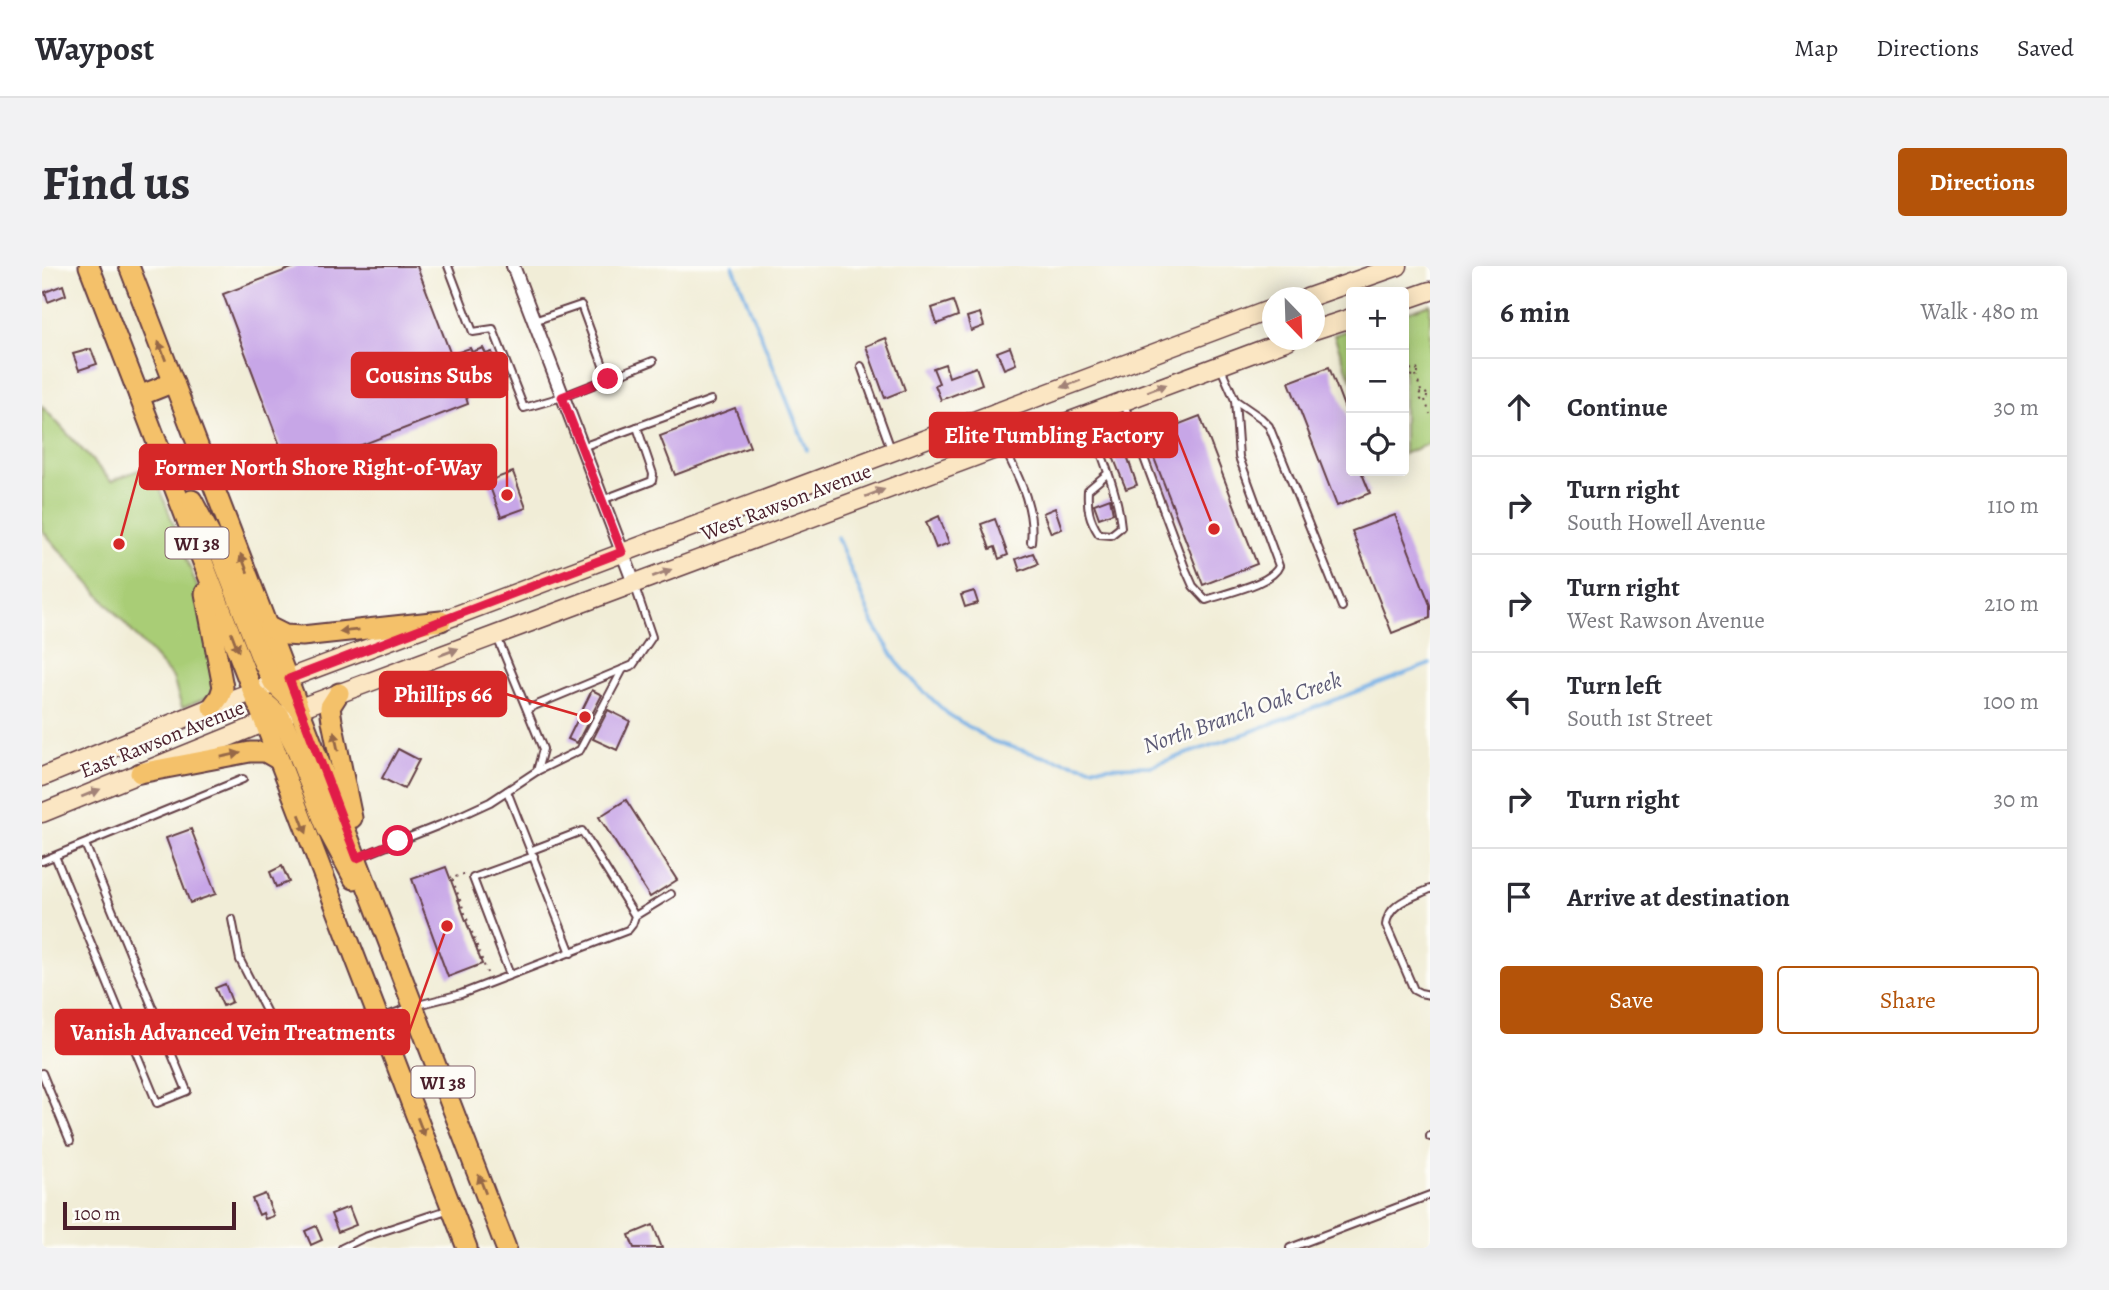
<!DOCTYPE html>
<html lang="en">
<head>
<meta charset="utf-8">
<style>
	:root { --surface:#fff; --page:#f2f2f3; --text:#2b2b33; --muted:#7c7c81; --line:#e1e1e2; --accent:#b45309 }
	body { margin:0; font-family:Alegreya,serif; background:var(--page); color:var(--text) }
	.controls { position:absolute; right:21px; top:21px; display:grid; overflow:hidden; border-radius:7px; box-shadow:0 4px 18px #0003 }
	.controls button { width:63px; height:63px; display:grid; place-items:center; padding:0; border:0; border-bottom:2px solid var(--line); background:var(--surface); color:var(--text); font:35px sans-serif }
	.compass { position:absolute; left:1220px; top:21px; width:63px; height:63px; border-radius:50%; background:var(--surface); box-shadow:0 4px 18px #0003; rotate:157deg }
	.scale { position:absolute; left:21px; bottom:18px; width:173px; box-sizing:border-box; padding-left:7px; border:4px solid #4a1f2b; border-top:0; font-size:19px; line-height:24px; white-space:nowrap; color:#4a1f2b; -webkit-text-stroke:5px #fdfcf7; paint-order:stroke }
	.stop { position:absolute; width:21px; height:21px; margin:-16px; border:5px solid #e11d48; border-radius:50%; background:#fff }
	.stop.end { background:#e11d48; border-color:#fff; box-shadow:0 2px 7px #0008 }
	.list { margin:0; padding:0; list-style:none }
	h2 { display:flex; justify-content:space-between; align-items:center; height:91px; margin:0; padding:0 28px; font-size:30px }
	h2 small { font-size:23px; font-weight:400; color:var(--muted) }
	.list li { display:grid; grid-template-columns:46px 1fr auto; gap:21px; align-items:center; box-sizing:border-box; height:98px; padding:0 28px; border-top:2px solid var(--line) }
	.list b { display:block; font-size:26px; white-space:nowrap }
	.list p { margin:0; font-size:23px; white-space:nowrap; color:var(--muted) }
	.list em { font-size:23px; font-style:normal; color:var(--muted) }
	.actions { display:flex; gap:14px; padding:21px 28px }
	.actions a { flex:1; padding:16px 0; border:2px solid var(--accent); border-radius:7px; text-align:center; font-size:24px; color:var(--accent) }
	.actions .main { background:var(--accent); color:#fff }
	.icon { flex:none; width:38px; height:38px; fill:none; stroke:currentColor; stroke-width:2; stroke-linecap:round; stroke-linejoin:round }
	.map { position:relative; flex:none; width:1388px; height:982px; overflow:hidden; border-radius:7px }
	header { display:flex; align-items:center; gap:42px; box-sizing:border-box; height:98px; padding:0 35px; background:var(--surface); border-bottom:2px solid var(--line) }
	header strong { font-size:33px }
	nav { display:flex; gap:38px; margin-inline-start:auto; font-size:24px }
	.intro { display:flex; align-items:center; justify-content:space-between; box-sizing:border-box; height:168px; padding:0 42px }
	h1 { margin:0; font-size:49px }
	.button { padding:18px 32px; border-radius:7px; background:var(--accent); color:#fff; font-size:24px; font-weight:700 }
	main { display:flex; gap:42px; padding:0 42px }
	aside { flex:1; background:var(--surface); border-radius:7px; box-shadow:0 4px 18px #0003 }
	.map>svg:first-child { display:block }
	.green { fill:#a9cd76; stroke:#7a7650; stroke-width:2 }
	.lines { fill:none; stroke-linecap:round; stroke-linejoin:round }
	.stream { stroke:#75afe5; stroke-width:3.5 }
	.building { fill:#c7a6e7 }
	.service-casing { stroke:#633e45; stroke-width:10 }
	.minor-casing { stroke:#633e45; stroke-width:16 }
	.secondary-casing { stroke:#633e45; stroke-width:21 }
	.primary-casing { stroke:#633e45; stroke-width:23 }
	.path { stroke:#633e45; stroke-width:2; stroke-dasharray:2 5; stroke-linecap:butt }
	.service { stroke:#fff; stroke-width:6 }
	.minor { stroke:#fff; stroke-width:12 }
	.secondary { stroke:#fbe6c3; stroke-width:18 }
	.primary { stroke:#f4c16a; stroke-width:19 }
	.oneway { fill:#966847 }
	.oneway2 { fill:#a28277 }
	.route { stroke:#e11d48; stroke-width:9 }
	.labels { text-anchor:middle; stroke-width:5; stroke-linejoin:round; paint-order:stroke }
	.shield { fill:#fdfcf7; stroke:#806168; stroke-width:2 }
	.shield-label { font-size:19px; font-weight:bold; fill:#4a1f2b }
	.street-label { font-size:21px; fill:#4a1f2b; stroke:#fdfcf7 }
	.water-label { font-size:23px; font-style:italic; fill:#5b5975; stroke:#fdfcf7 }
	.leader { fill:none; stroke:#d62828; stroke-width:2.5 }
	.callout-dot { fill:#d62828; stroke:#fdfcf7; stroke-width:2.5 }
	.callout { fill:#d62828; stroke:#d62828; stroke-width:2.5 }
	.callout-label { font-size:23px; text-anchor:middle; font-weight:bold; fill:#fff }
</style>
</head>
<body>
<header>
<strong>Waypost</strong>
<nav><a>Map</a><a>Directions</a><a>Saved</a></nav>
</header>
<div class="intro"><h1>Find us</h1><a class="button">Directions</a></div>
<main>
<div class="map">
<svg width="1388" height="982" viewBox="0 0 1388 982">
	<rect width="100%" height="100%" fill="#fdfcf7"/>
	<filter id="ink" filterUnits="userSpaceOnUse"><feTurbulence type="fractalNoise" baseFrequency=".0143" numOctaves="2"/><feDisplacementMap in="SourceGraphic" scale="14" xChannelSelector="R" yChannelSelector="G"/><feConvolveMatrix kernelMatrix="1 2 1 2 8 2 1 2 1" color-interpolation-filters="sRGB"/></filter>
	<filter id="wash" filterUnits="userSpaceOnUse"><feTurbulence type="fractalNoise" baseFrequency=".00686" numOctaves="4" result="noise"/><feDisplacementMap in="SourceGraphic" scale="28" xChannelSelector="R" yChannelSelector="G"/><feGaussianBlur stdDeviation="1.57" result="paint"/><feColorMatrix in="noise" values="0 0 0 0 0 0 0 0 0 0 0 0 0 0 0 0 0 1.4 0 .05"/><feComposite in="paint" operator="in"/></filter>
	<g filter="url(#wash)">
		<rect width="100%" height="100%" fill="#f1edd7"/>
		<g class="green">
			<path d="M1388,38V177L1362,188V47Z"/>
			<path d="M1309,63V114L1292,69Z"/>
			<path d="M0,140L69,215L109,199L156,323L177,413L169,430L140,442L131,412L0,264Z"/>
		</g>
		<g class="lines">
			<g class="stream">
				<path d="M691,0L765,184"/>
				<path d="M795,271L831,357L855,396L876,420L906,448L950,475L999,490L1049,501L1109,500L1205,467L1388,398"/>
			</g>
		</g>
		<g id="blocks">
			<g class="building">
				<path d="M255,0H375L409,89L428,82L430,86L441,82L444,88L450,86L456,103L450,105L452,112L440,116L442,121L423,128L426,138L309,183L313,195L292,203L287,191L248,206L181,28Z"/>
				<path d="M21,19L24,29L6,36L3,26Z"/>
				<path d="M911,35L916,50L895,58L890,42Z"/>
				<path d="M938,47L942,60L929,65L925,51Z"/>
				<path d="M844,72L863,124L843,132L824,80Z"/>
				<path d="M968,81L974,98L962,103L955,86Z"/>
				<path d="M49,83L55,98L37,104L31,88Z"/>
				<path d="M903,98L907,111L934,101L940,118L899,134L893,119L897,117L891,102Z"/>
				<path d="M1287,101L1309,159V205H1319L1328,227L1295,240L1247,116Z"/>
				<path d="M693,142L708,181L633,209L618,170Z"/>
				<path d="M1158,150L1215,298L1161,319L1104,171Z"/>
				<path d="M1081,178L1095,219L1084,223L1068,183Z"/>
				<path d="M471,206L484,242L459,251L446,215Z"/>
				<path d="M1068,232L1071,247L1057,252L1052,238Z"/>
				<path d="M1013,242L1020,263L1009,267L1001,247Z"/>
				<path d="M1353,249L1388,339V352L1350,367L1310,265Z"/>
				<path d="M897,250L907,277L894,282L884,256Z"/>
				<path d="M953,253L966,289L957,293L953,281L948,283L939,258Z"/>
				<path d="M991,287L996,298L978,305L974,293Z"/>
				<path d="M932,325L936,337L923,341L919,329Z"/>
				<path d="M550,424L560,429L535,477L526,473Z"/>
				<path d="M566,444L588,455L575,484L551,473Z"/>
				<path d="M356,483L377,494L362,523L340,512Z"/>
				<path d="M584,534L635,614L608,631L557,551Z"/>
				<path d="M149,563L174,628L148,637L124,572Z"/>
				<path d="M240,600L247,616L234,621L228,606Z"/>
				<path d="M404,601L440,698L406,711L370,613Z"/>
				<path d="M183,718L190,736L181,740L173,722Z"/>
				<path d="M223,928L232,950L223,953L221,947L217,949L210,933Z"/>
				<path d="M307,941L314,959L296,966L289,948Z"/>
				<path d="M611,959L620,982H592L587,969Z"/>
				<path d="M274,960L280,974L269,979L263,965Z"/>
			</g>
		</g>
	</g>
	<g filter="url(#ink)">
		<use href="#blocks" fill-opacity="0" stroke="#633e45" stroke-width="2"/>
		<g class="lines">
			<defs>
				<g id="service">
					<path d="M406,0L431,66L451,63L482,142L520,131L611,95"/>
					<path d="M492,55L539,39L566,113"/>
					<path d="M819,100L849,183"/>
					<path d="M1193,134L1219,152L1227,160L1300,341"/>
					<path d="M1082,138L1143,302L1151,320L1164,334C1183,327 1230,318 1237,300L1197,191L1193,134L1178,100"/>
					<path d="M1046,150C1057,185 1076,224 1079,261L1069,269L1057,268C1047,253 1045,242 1046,224L1065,208"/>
					<path d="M540,181L669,134"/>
					<path d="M962,181C977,212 993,241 989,276"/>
					<path d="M560,234L610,215L611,208L595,161"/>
					<path d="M485,443L591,399L610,371L592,318"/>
					<path d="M495,505L538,484L581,403"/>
					<path d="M465,525L529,687"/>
					<path d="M13,590L115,837L145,825L43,578"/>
					<path d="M317,591L398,559L448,536L495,505L501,483L455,371"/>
					<path d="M0,595L201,513"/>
					<path d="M1388,623C1371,631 1346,637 1344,659L1372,724L1378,727L1388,729"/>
					<path d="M593,650L629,628"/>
					<path d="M190,653L198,694L226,749L255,764L312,762L372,740L419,728L586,664L590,659L593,650L540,565L490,584"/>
					<path d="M468,709L431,612L492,590"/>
					<path d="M0,807L28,875"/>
					<path d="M1388,870V871"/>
					<path d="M300,982L323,971L408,943"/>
					<path d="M1248,982L1388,929"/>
				</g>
				<path id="minor" d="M471,0L592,317"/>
				<g id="secondary">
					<path d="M1265,32L1356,0"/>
					<path d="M1362,34L1388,25"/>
					<path d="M1272,64L1309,52"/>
					<path d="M955,146L966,178"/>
					<path d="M0,511L170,441L1230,43"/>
					<path d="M0,547L258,442L1246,74"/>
				</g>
				<g id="primary">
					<path d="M47,0L425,982"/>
					<path d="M87,0L464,982"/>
					<path d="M97,130L132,116"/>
					<path d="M150,234L179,289L219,392L232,418L254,439"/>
					<path d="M163,327L181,421L178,430L170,441"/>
					<path d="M227,361L243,369L260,370L399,355"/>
					<path d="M297,427L288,441L290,455L310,552"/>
					<path d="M214,429L238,450L253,480L285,563L312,613"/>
					<path d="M98,507L208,486H223L237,494"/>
				</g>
			</defs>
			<use href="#service" class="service-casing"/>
			<use href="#minor" class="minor-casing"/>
			<use href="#secondary" class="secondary-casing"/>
			<use href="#primary" class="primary-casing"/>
			<g class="path">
				<circle cx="1372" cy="106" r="4"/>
				<path d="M1374,110L1379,125"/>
				<circle cx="1381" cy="130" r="4"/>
				<path d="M1383,134L1388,148"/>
				<path d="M422,608L410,612L445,707"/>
			</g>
			<use href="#service" class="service"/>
			<use href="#minor" class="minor"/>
			<use href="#secondary" class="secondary"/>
			<use href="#primary" class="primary"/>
		</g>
		<defs><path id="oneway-solid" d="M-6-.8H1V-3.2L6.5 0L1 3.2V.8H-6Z" transform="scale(1.75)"/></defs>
		<g class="oneway">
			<use href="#oneway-solid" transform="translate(120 85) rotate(-111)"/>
			<use href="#oneway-solid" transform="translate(202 297) rotate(-111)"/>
			<use href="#oneway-solid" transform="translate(307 365) rotate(174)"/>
			<use href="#oneway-solid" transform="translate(193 376) rotate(69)"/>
			<use href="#oneway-solid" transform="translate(294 475) rotate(-102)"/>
			<use href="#oneway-solid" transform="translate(189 489) rotate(-11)"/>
			<use href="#oneway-solid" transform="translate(261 558) rotate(69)"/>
			<use href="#oneway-solid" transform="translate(379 861) rotate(69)"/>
			<use href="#oneway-solid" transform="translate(440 918) rotate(-111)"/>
		</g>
		<g class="oneway2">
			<use href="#oneway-solid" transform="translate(1029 118) rotate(159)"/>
			<use href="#oneway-solid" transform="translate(1115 122) rotate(-21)"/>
			<use href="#oneway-solid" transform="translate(833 227) rotate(-21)"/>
			<use href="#oneway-solid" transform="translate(620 307) rotate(-21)"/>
			<use href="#oneway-solid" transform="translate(407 386) rotate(-20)"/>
			<use href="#oneway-solid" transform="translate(49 527) rotate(-22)"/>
		</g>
	</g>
	<g class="lines" filter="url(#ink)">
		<path class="route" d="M356,575L315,592L247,413L580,286L520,131L566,113"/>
	</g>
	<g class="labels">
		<g class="shield">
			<rect x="123.5" y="261.5" width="63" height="31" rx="5"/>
			<rect x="369.5" y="800.5" width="63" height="31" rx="5"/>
		</g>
		<g class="shield-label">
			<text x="155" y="284">WI 38</text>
			<text x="401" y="823">WI 38</text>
		</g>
		<g class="street-label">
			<text transform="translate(744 236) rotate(-21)" y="7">West Rawson Avenue</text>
			<text transform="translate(120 473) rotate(-22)" y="7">East Rawson Avenue</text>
		</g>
		<g class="water-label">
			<text transform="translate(1200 446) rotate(-19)" y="8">North Branch Oak Creek</text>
		</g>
	</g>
	<path class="leader" d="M465 229L465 109M1172 263L1135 169M77 278L98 201M543 451L464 428M405 660L367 766"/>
	<g class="callout-dot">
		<circle cx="465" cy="229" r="7"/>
		<circle cx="1172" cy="263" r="7"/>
		<circle cx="77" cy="278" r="7"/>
		<circle cx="543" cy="451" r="7"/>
		<circle cx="405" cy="660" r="7"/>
	</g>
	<g class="callout">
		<rect x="310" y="87" width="155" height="44" rx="7"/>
		<rect x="888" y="147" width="247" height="44" rx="7"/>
		<rect x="98" y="179" width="356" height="44" rx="7"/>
		<rect x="338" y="406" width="126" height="44" rx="7"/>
		<rect x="14" y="744" width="353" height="44" rx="7"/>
	</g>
	<g class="callout-label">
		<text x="387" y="117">Cousins Subs</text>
		<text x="1012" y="177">Elite Tumbling Factory</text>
		<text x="276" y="209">Former North Shore Right-of-Way</text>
		<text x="401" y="436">Phillips 66</text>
		<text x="191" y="774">Vanish Advanced Vein Treatments</text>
	</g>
</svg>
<div class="controls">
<button>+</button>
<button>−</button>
<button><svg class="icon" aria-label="locate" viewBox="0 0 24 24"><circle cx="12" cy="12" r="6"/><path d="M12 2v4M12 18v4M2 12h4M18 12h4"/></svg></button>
</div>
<svg class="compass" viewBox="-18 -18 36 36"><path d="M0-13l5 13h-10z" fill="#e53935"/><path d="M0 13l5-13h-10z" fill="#7c7c81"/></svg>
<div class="scale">100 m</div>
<div class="stop" style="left:356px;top:575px"></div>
<div class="stop end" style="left:566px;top:113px"></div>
</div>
<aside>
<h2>6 min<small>Walk · 480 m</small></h2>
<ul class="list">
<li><svg class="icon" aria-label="ahead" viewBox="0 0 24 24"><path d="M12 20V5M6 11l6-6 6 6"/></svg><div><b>Continue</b></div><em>30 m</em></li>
<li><svg class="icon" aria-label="right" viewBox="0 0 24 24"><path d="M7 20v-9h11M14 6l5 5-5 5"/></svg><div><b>Turn right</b><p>South Howell Avenue</p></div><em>110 m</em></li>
<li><svg class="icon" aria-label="right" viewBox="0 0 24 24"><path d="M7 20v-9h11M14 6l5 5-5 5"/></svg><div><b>Turn right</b><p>West Rawson Avenue</p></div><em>210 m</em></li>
<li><svg class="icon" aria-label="left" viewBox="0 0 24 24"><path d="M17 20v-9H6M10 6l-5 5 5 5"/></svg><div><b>Turn left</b><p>South 1st Street</p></div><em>100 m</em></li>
<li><svg class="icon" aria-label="right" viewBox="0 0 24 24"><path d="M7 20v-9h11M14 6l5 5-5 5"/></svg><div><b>Turn right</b></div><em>30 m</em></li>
<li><svg class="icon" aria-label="arrive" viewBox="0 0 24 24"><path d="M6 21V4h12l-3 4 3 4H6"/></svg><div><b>Arrive at destination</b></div></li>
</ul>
<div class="actions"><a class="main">Save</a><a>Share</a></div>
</aside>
</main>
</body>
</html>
